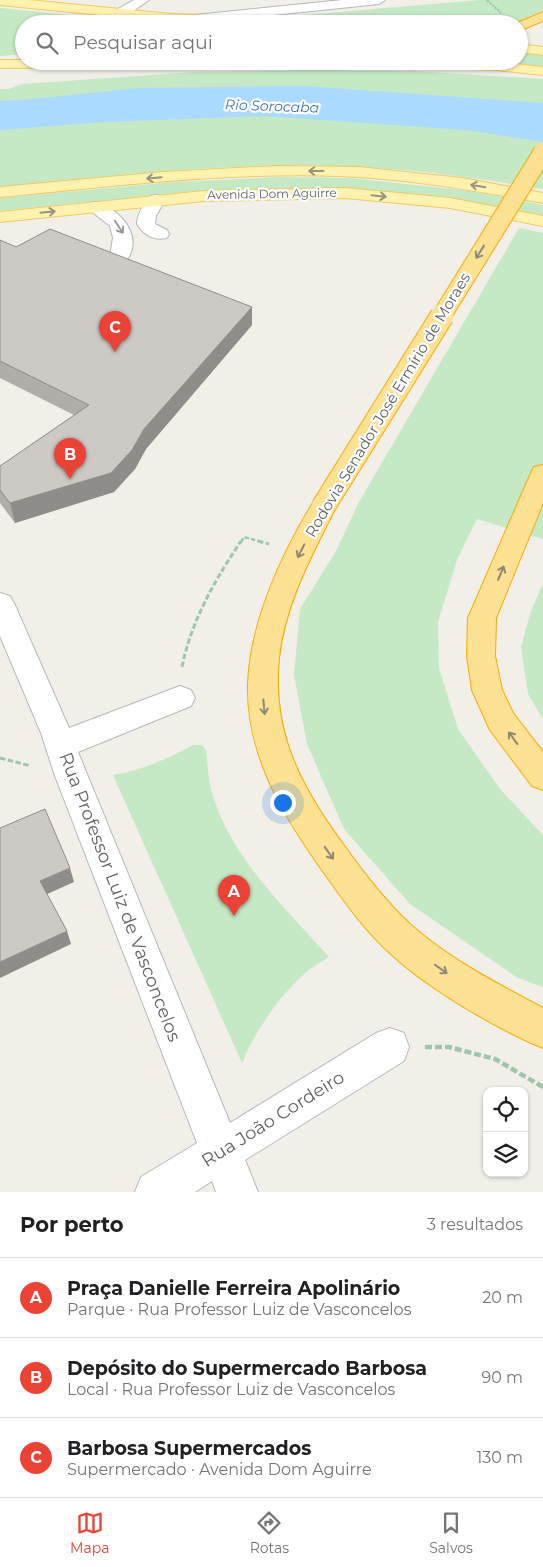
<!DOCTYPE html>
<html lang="pt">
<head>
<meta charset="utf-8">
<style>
	:root { --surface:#fff; --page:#f2f2f2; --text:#202124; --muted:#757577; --line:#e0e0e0; --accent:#ea4335 }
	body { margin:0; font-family:Montserrat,sans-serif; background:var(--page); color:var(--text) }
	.controls { position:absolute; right:15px; bottom:15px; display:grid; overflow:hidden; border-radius:10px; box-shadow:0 1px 4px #0004 }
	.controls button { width:45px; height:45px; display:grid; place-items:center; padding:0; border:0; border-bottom:1px solid var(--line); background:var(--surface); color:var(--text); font:25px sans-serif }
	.you { position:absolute; left:282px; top:802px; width:18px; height:18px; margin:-12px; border:4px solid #fff; border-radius:50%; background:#1a73e8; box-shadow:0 0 0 8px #1a73e833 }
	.badge { display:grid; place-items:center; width:32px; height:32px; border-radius:50%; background:var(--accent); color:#fff; font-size:16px; font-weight:700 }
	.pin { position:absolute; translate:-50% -41px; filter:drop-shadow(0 1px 2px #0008) }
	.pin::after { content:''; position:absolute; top:26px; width:18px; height:15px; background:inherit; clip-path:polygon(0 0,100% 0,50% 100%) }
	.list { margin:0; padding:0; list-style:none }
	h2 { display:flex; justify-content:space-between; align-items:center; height:65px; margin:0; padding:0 20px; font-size:21px }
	h2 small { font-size:16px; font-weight:400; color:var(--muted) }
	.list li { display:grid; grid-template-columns:32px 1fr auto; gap:15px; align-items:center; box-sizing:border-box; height:80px; padding:0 20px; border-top:1px solid var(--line) }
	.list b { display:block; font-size:19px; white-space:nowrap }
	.list p { margin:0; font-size:16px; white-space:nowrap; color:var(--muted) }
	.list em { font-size:16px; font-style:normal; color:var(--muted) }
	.icon { flex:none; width:28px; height:28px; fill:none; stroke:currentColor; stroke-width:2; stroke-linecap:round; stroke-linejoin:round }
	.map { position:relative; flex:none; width:543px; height:1192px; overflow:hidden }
	.search { position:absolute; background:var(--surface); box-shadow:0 1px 4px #0004; left:15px; right:15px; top:15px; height:55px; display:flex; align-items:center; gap:12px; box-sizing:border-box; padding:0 18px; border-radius:28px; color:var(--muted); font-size:19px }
	.sheet { height:305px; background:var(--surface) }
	nav { display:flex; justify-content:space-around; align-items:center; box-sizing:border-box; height:70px; border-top:1px solid var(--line); background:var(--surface); font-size:14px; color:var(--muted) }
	nav a { display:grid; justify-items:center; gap:2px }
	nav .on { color:var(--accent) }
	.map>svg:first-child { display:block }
	.green { fill:#c5e8c5 }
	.water { fill:#aadaff }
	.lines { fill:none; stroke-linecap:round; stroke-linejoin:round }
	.minor-casing { stroke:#b5b8bc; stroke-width:2 }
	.major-casing { stroke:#f2c960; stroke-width:2 }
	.highway-casing { stroke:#f9ab00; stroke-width:2 }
	.path-far3 { stroke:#9cc7a9; stroke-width:2; stroke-dasharray:2.5 1; stroke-linecap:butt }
	.path-far2 { stroke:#9cc7a9; stroke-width:2.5; stroke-dasharray:4.5 2; stroke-linecap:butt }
	.path-far1 { stroke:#9cc7a9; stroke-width:3; stroke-dasharray:5.5 2.5; stroke-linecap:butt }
	.path { stroke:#9cc7a9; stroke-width:4.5; stroke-dasharray:7 3; stroke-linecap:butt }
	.minor { fill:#fff; fill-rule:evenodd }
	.major { fill:#fff2af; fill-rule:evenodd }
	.highway { fill:#fde293; fill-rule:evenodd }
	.highway-bridge-far1-casing { stroke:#f9ab00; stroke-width:20; stroke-linecap:butt }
	.highway-bridge-casing { stroke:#f9ab00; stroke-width:25; stroke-linecap:butt }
	.highway-bridge-far1 { stroke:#fde293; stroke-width:18 }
	.highway-bridge { stroke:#fde293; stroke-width:23 }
	.wall { fill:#afaea9 }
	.shaded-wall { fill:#8f8d8a }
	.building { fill:#cccac5; stroke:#8f8d8a }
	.oneway { stroke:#979581 }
	.oneway2 { stroke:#979a9d }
	.oneway3 { stroke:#8e8975 }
	.labels { text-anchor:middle; stroke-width:4.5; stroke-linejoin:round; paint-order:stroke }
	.far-street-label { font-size:12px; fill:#5f6368; stroke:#fff }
	.far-water-label { font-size:14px; font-style:italic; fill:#4174aa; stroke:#fff }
	.street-label { font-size:15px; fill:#5f6368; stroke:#fff }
	.near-street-label { font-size:18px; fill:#5f6368; stroke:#fff }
</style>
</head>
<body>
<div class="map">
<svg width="543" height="1192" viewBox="0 0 543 1192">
	<rect width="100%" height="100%" fill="#f1efe8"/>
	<g class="green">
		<path d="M480,0H543V10L514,24H379L303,15Z"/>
		<path d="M0,8L70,15L78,19V22L75,24H24V54L0,56Z"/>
		<path d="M519,52L543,56V67L486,61H519Z"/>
		<path d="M307,70L413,71L543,79V189C482,179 421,170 359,167C240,160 119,176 0,187V89H9L22,84L196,72Z"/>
		<path d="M280,177L350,178L471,191L543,205V218L287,189L195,191L0,211V198L174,182Z"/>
		<path d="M519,228L543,233V539L477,519L457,560L438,622L439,668L458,729L500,789L543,835V987L518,978L410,904L344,829L307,744L294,675L300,609L336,551L359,502Z"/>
		<path d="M543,583V719L528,694L521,647L530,614Z"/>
		<path d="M193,745H202L206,750C208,765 208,782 213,796C233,860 285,908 329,957C320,963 310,968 303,975C277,999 256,1030 242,1063L113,775C142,770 168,759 193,745Z"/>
	</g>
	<path class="water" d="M306,86L543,103V142L466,130L263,116L104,122L0,130V101L23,100L138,88Z"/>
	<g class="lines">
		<defs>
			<g id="minor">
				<path d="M134,0H149L126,16H116L114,13L116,10Z"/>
				<path d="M342,0H385L379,4L195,23L188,19L195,15Z"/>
				<path d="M156,195L162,196L165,200L156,216L155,224L167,230L169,234L167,238C154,241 144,235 137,224C137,214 144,204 150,196Z"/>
				<path d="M95,202C119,208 144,235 127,260L120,262L113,260L110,256L113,238L110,226L86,207L89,203Z"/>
				<path d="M0,593L10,596L14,603L69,728L180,686L191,690L195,698L191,706L78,752L230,1123L376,1033L390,1028L404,1033L409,1047L404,1061L245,1160L258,1192H216L212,1181L195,1192H135L141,1177L197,1143L55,776L41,733L0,636Z"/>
			</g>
			<g id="major">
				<path d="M0,0H29L171,14L318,20L324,24L171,22L0,5Z"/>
				<path d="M519,44L543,47V55L519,52Z"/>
				<path d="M0,60L487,61L543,67V75L496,70L395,65L0,68Z"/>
				<path d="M276,166L359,167L462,178L543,193V203C482,192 421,181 359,177C241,170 117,186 0,197V187L163,172Z"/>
				<path d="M346,188L450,198L543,216V226L450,208L346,198L204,201L0,222V212L204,191Z"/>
			</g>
			<g id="highway">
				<path d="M543,12V21L519,31V24H515Z"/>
				<path d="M543,465V503L496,618L495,656L502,690L513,713L543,752V790L532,786L490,730L472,690L467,656L468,618L531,473L534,467Z"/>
				<path d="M323,498L332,501L336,507C312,555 285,604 279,658C271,738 305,793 351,855C370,881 393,910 418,931C455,962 500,985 543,1008V1048C497,1029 429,989 392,955C367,933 346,904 327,877C286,820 246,757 248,684C250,623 282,553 314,501Z"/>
			</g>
		</defs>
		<use href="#minor" class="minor-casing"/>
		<use href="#major" class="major-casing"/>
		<use href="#highway" class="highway-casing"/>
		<g class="path-far3">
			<path d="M487,0L501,13"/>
			<path d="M18,41L23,27"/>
		</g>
		<path class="path-far2" d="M241,542L244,537L262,542"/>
		<g class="path-far1">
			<path d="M258,541L269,544"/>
			<path d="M182,667C191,621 215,580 241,541"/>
			<path d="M0,758L31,766"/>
		</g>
		<path class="path" d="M425,1047H449L495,1059L543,1087"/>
		<use href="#minor" class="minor"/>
		<use href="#major" class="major"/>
		<use href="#highway" class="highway"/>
		<defs>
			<path id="highway-bridge-far1" d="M441,317L543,152"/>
			<path id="highway-bridge" d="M323,507L442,316"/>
		</defs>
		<use href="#highway-bridge-far1" class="highway-bridge-far1-casing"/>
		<use href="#highway-bridge" class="highway-bridge-casing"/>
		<use href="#highway-bridge-far1" class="highway-bridge-far1"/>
		<use href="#highway-bridge" class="highway-bridge"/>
	</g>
	<path class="wall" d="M0,240L16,247L252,307V325L146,449L135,469L114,492L15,523L0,503V466L74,415L0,378Z"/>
	<g class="shaded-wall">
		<path d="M252,307V325L146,449L135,469L114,492L15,523L10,503L144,429Z"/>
		<path d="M70,868L74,882L45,895L40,881Z"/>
		<path d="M67,931L71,944L0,978V962Z"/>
	</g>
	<g class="building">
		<path d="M50,229L252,307L144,429L132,450L111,473L10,503L0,490V466L89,405L0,361V240L16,247Z"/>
		<path d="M45,809L70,868L40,881L67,931L0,962V828Z"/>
	</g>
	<defs><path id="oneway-shaft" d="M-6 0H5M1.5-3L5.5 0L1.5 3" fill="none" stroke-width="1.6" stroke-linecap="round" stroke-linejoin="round" transform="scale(1.25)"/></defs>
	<g class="oneway">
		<use href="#oneway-shaft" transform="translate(316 171) rotate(-180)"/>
		<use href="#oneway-shaft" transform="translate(154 178) rotate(175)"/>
		<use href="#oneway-shaft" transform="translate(478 186) rotate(-170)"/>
		<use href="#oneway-shaft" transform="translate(379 196) rotate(6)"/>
		<use href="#oneway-shaft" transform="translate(48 212) rotate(-6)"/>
	</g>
	<use class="oneway2" href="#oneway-shaft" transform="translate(119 227) rotate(57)"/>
	<g class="oneway3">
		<use href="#oneway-shaft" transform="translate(480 252) rotate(122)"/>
		<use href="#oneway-shaft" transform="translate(301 551) rotate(117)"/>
		<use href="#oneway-shaft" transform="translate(501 573) rotate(-67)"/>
		<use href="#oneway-shaft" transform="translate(264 707) rotate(85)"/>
		<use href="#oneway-shaft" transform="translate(513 738) rotate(-126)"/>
		<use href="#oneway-shaft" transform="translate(329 853) rotate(55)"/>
		<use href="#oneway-shaft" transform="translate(441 969) rotate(35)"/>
	</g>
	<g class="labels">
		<g class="far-street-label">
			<text transform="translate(272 194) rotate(-1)" y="4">Avenida Dom Aguirre</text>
		</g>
		<g class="far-water-label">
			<text transform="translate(272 106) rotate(2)" y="5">Rio Sorocaba</text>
		</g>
		<g class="street-label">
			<text transform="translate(388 405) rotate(-59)" y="5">Rodovia Senador José Ermírio de Moraes</text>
		</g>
		<g class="near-street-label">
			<text transform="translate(120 897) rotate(69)" y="6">Rua Professor Luiz de Vasconcelos</text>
			<text transform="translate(273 1119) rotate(-32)" y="6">Rua João Cordeiro</text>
		</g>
	</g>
</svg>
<div class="controls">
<button><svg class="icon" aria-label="locate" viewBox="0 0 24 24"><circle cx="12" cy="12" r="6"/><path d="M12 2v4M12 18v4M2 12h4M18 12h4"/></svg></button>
<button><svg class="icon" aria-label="layers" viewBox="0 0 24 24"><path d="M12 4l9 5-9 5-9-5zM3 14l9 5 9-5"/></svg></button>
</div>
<div class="you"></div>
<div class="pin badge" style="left:234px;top:916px">A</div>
<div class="pin badge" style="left:70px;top:479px">B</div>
<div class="pin badge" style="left:115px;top:352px">C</div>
<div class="search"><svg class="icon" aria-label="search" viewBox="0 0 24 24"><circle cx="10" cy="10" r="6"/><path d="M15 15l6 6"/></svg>Pesquisar aqui</div>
</div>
<section class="sheet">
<h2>Por perto<small>3 resultados</small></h2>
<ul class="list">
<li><span class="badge">A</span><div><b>Praça Danielle Ferreira Apolinário</b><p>Parque · Rua Professor Luiz de Vasconcelos</p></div><em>20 m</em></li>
<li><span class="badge">B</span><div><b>Depósito do Supermercado Barbosa</b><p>Local · Rua Professor Luiz de Vasconcelos</p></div><em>90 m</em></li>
<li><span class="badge">C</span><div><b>Barbosa Supermercados</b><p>Supermercado · Avenida Dom Aguirre</p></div><em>130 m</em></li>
</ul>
</section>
<nav>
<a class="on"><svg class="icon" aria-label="map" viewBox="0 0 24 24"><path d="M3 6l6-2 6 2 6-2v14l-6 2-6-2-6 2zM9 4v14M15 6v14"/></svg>Mapa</a>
<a><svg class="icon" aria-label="directions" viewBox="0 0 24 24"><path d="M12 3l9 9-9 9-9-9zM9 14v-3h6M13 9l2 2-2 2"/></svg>Rotas</a>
<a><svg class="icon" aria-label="saved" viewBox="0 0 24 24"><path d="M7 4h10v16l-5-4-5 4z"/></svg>Salvos</a>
</nav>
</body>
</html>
